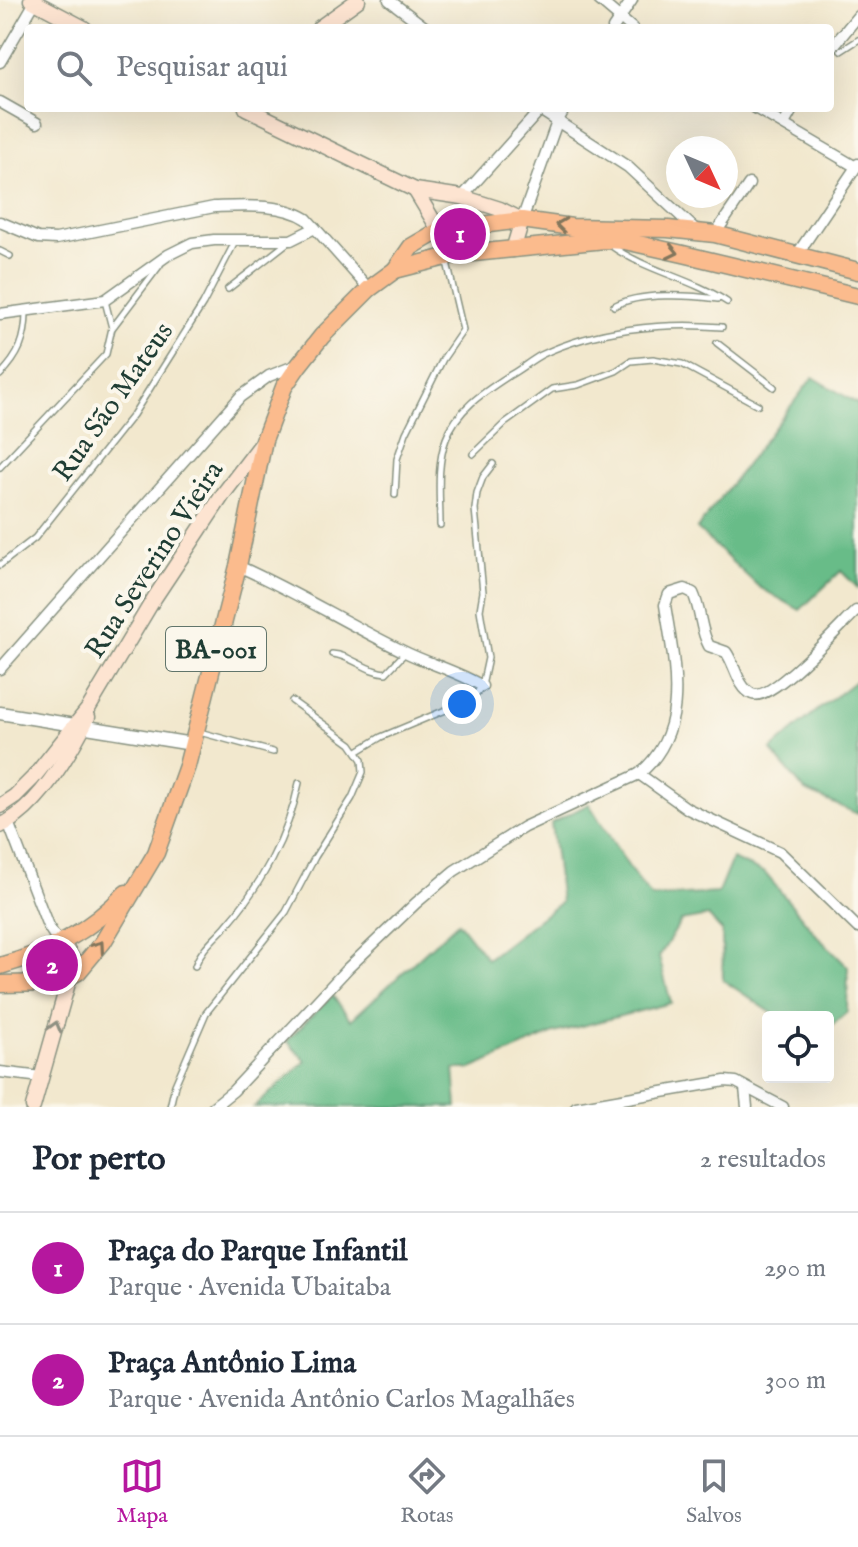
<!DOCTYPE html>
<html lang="pt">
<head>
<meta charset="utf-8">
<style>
	:root { --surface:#fff; --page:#f6f6f7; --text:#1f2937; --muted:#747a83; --line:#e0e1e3; --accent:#b5179e }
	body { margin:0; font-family:"IM FELL English",serif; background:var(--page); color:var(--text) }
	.controls { position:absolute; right:24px; bottom:24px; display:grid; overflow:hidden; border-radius:8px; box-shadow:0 8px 32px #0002 }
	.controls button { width:72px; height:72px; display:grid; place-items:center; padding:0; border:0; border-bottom:2px solid var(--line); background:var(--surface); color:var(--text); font:40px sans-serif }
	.compass { position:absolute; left:666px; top:136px; width:72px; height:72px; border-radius:50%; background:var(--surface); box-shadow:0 8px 32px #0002; rotate:134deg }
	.you { position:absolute; left:462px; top:704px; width:28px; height:28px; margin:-20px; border:6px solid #fff; border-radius:50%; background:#1a73e8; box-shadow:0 0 0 12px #1a73e833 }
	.badge { display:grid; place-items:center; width:52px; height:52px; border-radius:50%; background:var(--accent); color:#fff; font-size:26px; font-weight:700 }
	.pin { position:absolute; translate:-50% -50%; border:4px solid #fff; box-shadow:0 2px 8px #0006 }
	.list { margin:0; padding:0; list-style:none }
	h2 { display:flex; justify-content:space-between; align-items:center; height:104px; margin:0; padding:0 32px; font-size:34px }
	h2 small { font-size:26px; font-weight:400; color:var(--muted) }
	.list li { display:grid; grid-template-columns:52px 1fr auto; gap:24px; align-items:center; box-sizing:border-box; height:112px; padding:0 32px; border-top:2px solid var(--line) }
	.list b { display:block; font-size:30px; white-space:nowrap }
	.list p { margin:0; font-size:26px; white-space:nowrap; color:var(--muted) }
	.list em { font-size:26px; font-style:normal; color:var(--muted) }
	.icon { flex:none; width:44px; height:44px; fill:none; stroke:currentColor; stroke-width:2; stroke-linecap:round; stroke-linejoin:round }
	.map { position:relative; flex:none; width:858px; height:1107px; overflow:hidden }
	.search { position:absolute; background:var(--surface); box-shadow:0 8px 32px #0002; left:24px; right:24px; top:24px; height:88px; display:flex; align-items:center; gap:20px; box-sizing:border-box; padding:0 28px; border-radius:8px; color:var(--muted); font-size:30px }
	.sheet { height:328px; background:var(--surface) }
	nav { display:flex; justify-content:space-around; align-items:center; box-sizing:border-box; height:112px; border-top:2px solid var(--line); background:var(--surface); font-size:22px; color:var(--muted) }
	nav a { display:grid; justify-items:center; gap:4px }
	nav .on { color:var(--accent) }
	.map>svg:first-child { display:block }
	.forest { fill:#68bc88; stroke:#447c5e; stroke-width:2 }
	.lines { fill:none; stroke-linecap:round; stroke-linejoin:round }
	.service-casing { stroke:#889281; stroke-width:8 }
	.minor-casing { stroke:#889281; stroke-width:13 }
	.tertiary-casing { stroke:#889281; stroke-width:15 }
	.secondary-casing { stroke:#889281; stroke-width:17 }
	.primary-casing { stroke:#889281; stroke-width:19 }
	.service { stroke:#fff; stroke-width:5 }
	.minor { stroke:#fff; stroke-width:10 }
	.tertiary { stroke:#fff; stroke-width:12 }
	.secondary { stroke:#fde4d1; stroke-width:14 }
	.primary { stroke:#fbbb8d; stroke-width:16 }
	.oneway { stroke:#82765c }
	.oneway2 { stroke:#8e9082 }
	.labels { text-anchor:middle; stroke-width:8; stroke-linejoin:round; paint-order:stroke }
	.shield { fill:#fbf7ec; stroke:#61756b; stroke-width:2 }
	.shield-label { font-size:26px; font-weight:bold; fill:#1f3d34 }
	.street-label { font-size:28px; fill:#1f3d34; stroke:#fbf7ec }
</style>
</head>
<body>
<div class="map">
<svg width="858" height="1107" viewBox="0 0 858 1107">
	<rect width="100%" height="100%" fill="#fbf7ec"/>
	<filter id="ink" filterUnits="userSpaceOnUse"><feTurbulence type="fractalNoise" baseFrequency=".0125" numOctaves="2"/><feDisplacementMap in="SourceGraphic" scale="16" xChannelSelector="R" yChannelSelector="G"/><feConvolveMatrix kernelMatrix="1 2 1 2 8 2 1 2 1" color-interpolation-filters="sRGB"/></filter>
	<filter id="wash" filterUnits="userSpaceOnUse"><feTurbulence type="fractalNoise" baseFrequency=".006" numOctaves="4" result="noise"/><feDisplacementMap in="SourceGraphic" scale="32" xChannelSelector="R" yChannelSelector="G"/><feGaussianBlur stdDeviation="1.8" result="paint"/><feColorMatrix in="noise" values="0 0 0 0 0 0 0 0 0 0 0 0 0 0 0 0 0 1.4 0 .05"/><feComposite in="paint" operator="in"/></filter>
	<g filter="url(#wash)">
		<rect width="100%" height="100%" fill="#f2e8ce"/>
		<g class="forest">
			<path d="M813,377L858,404V588L841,571L800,610L759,587L697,529Z"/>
			<path d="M858,679V814L805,791L771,750L809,717Z"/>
			<path d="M589,804C610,836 627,869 652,897L718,893L732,859L765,873L819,938L848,967L847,1012L828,1029V1017H778L723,980L722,931L708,916L681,921L659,957L671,1003L554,1033L471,1069H454L457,1107H254L306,1061L287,1041L332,995L351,1020L458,922L487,959L561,902L551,823Z"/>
		</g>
	</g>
	<g filter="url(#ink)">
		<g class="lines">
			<defs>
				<g id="service">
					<path d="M841,51L858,40"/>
					<path d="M610,245C646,271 691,278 727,302"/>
					<path d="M0,251L10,256"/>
					<path d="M228,289L287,243"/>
					<path d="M614,306C639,292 690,295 718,299"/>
					<path d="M113,327L160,265"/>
					<path d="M717,343L774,387"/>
					<path d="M0,375C19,356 26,339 26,312"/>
					<path d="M473,454L505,423L552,389L578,385L616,371L631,361L653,359L682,364L758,405"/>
					<path d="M0,467L106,354L112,328L105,301"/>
					<path d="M395,495L397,459L406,433L443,359L463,330L447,262"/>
					<path d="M440,525C440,497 436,466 446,439C457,409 484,392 510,375C521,369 530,361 541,355C595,329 662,322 722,327"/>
					<path d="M0,565L35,538L133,415L203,304L235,242"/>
					<path d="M332,654C351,655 366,672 386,673L405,653"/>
					<path d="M203,733L273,752"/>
					<path d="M358,751L381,737L472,699L482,686L488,658L480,610L483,592L475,509L477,493L483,477L493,464"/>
					<path d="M195,966C201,949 213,940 225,927C261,886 288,836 299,783"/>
					<path d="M170,1107L175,1085L206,1013L286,912L315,857L352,798L363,772L362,760L351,744L292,701"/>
				</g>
				<g id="minor">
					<path d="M389,0L426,28"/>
					<path d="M599,0L632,28"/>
					<path d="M613,28L632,0"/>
					<path d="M830,50L858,16"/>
					<path d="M0,62L35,2"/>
					<path d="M0,102L37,123"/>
					<path d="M537,108L628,167L697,231"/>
					<path d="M755,108L856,167"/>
					<path d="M784,124L793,108"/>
					<path d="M462,197L540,110"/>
					<path d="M522,220L557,122L565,108"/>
					<path d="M0,222L38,238L56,239L214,207C242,206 283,203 307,219L369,289"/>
					<path d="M715,234L749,184"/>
					<path d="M796,256L858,164"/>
					<path d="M0,314L105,300L168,255L192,243L214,240H291L315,228"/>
					<path d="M238,566C295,591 347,624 403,651C429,664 457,671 482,686"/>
					<path d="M0,669L240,397L269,376L297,365"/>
					<path d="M639,774L688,809L780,852L858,928"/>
					<path d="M8,822L48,926L60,944"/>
					<path d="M0,1072L41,1077"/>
					<path d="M745,1088L747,1107"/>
					<path d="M213,1107L233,1091L348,968L416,903L454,871L524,827L639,774C692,730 674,664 665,605L669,594L685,589L693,593C701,610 700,630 709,646L726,652C735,664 738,688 752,694C771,703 840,626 856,611"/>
					<path d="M576,1107L725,1081L736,1082L783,1107"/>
				</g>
				<path id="tertiary" d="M0,713L192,744"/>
				<g id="secondary">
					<path d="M31,0L84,28"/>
					<path d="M319,28L358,0"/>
					<path d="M246,108L415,190L462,197L500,209L522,220L513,250"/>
					<path d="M415,190L454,255"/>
					<path d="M0,806L15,796L33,778L88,709L155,597L224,493L263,442"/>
					<path d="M0,826C38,809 70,753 88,717"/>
					<path d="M33,1107L74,962L67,950L60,944"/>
				</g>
				<g id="primary">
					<path d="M395,270L411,247L440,230L522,220L572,227L668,229L715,234L858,271"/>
					<path d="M0,966C50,952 90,931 126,893"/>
					<path d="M0,984L57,983L78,972L103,942L156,853L187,766L238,566L264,440L284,387L299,365L322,336L369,289L395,270L454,255L605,240L625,241L683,254L858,296"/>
				</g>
			</defs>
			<use href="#service" class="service-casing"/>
			<use href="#minor" class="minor-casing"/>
			<use href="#tertiary" class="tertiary-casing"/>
			<use href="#secondary" class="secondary-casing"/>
			<use href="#primary" class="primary-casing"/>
			<use href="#service" class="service"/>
			<use href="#minor" class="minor"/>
			<use href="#tertiary" class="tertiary"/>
			<use href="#secondary" class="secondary"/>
			<use href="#primary" class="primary"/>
		</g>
		<defs><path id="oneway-chevron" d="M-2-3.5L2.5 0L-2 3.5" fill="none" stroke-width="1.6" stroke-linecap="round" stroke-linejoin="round" transform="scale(2)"/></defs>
		<g class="oneway">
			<use href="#oneway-chevron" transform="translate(561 225) rotate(-173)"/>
			<use href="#oneway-chevron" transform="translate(673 252) rotate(12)"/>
			<use href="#oneway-chevron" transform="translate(99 946) rotate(-55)"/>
		</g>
		<use class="oneway2" href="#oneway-chevron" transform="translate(55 1027) rotate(-74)"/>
	</g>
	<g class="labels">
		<rect class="shield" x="166" y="627" width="100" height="44" rx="6"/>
		<g class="shield-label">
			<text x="216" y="658">BA-001</text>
		</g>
		<g class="street-label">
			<text transform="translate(112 401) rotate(-55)" y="10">Rua São Mateus</text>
			<text transform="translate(153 559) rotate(-57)" y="10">Rua Severino Vieira</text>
		</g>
	</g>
</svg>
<div class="controls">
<button><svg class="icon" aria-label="locate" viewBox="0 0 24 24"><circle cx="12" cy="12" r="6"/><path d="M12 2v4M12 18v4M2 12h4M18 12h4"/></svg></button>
</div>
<svg class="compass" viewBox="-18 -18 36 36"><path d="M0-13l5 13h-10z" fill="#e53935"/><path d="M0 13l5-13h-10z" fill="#747a83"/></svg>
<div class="you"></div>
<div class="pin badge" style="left:460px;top:234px">1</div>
<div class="pin badge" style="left:52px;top:965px">2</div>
<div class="search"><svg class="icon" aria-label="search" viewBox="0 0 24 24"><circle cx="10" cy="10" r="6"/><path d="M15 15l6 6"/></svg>Pesquisar aqui</div>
</div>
<section class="sheet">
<h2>Por perto<small>2 resultados</small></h2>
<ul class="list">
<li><span class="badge">1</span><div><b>Praça do Parque Infantil</b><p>Parque · Avenida Ubaitaba</p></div><em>290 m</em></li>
<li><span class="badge">2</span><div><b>Praça Antônio Lima</b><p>Parque · Avenida Antônio Carlos Magalhães</p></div><em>300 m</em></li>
</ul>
</section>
<nav>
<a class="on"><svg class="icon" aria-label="map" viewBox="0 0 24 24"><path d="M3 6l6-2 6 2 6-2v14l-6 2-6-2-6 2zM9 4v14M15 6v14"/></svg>Mapa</a>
<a><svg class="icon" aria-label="directions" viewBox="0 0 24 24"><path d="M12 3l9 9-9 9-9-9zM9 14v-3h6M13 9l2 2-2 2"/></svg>Rotas</a>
<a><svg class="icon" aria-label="saved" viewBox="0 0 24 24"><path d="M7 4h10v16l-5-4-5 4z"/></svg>Salvos</a>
</nav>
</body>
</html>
